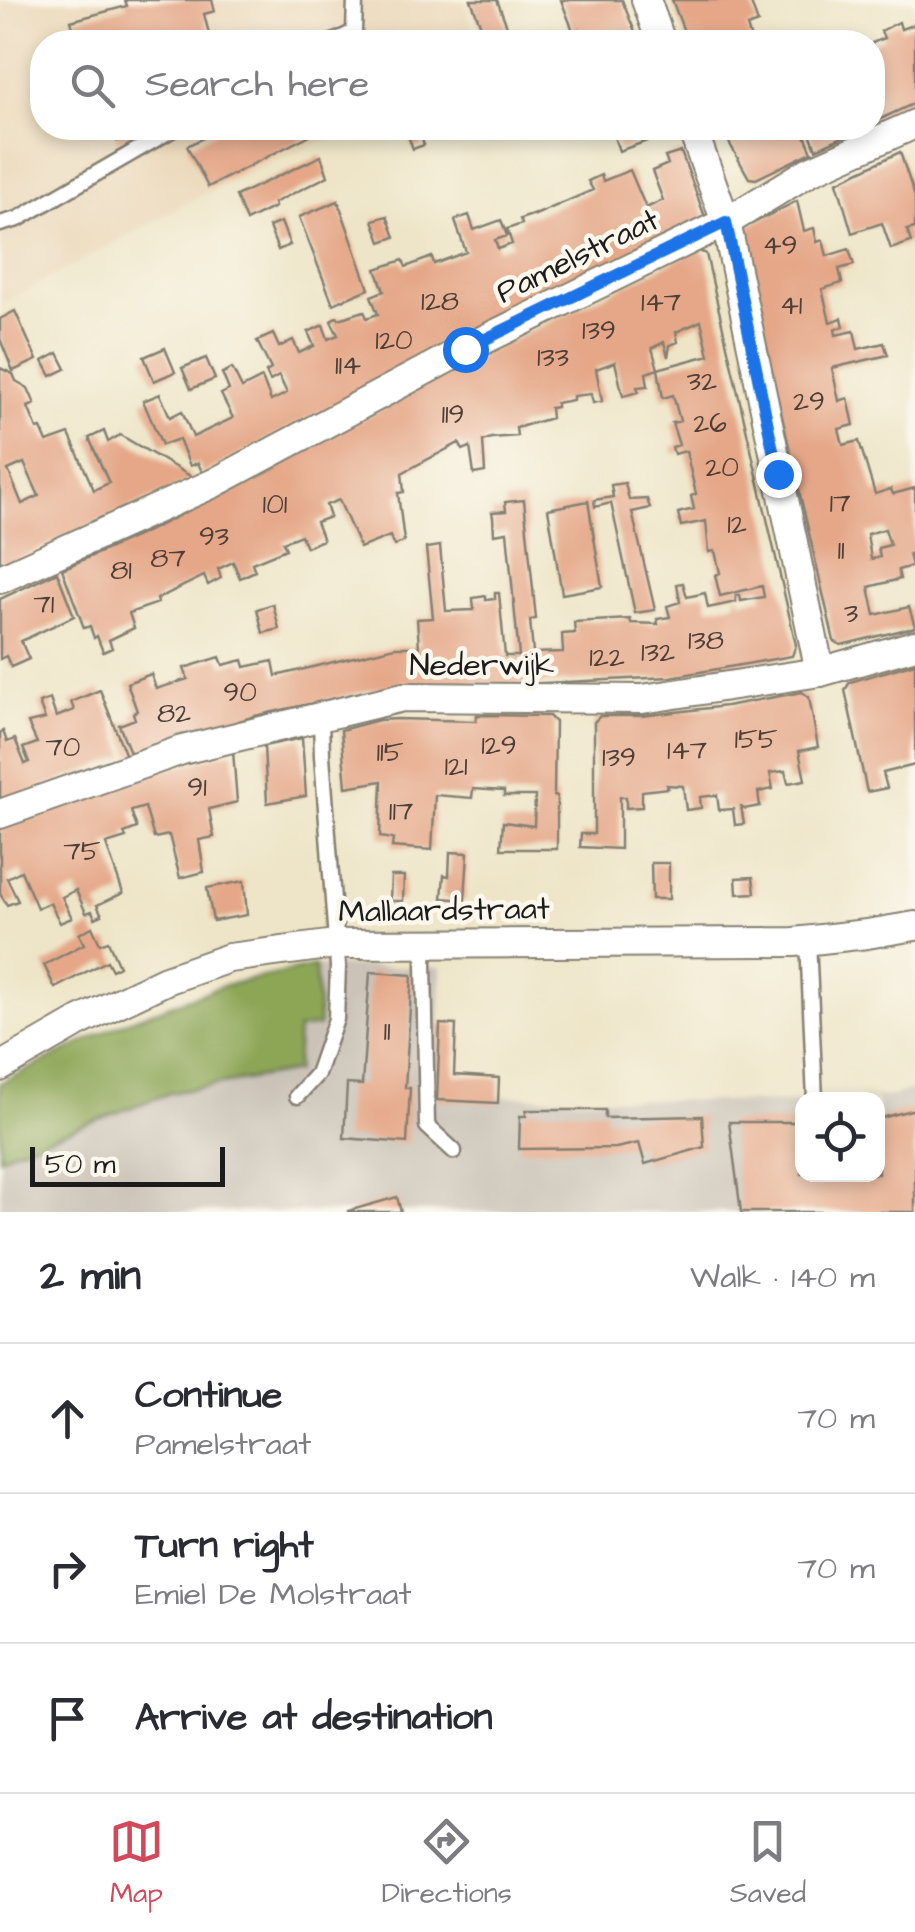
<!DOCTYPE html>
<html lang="en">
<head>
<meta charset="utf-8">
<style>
	:root { --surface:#fff; --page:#f2f2f3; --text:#2b2b33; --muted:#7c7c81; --line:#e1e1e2; --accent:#d1495b }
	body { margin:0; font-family:"Architects Daughter",sans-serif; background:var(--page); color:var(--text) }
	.controls { position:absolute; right:30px; bottom:30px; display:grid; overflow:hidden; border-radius:20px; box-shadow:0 5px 15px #0003 }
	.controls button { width:90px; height:90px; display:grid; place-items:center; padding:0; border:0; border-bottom:2px solid var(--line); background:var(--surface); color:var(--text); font:50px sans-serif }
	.scale { position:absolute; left:30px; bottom:25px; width:195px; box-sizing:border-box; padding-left:10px; border:5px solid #1c1c1c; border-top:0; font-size:28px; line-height:35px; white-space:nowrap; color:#1c1c1c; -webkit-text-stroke:8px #fbf7ec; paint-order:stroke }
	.stop { position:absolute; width:30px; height:30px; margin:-22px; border:8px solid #1a73e8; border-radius:50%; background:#fff }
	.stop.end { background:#1a73e8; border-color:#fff; box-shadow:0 2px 10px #0008 }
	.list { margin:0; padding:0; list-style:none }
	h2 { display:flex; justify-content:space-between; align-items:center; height:130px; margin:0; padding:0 40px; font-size:42px }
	h2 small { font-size:32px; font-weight:400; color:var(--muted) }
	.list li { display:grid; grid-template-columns:65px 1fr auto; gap:30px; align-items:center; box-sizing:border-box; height:150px; padding:0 40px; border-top:2px solid var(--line) }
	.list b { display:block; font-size:38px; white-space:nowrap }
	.list p { margin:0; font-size:32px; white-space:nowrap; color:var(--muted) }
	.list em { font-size:32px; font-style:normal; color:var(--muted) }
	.icon { flex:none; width:55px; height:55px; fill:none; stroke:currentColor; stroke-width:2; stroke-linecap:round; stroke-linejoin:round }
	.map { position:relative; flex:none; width:915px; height:1212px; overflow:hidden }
	.search { position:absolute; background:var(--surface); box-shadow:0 5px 15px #0003; left:30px; right:30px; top:30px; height:110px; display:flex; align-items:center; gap:25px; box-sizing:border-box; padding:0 35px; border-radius:40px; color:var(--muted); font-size:38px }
	.sheet { height:580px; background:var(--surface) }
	nav { display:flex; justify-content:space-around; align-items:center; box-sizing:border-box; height:140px; border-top:2px solid var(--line); background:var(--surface); font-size:28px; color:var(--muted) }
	nav a { display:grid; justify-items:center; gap:5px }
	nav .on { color:var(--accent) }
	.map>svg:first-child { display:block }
	.built { fill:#ebd8ba }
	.industrial { fill:#cbc3b8 }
	.forest { fill:#8da657; stroke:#54613a; stroke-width:2.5 }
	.building { fill:#e5a788; fill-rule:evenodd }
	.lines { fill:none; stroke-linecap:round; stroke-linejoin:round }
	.service-casing { stroke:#858072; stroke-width:19 }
	.minor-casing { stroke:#858072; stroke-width:32 }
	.service { stroke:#fff; stroke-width:14 }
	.minor { stroke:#fff; stroke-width:28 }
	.route { stroke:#1a73e8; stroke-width:12 }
	.labels { text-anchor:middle; stroke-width:9; stroke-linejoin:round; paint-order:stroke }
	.number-label { font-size:28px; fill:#4e3f37 }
	.street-label { font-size:32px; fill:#1c1c1c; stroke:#fbf7ec }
</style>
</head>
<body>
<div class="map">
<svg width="915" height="1212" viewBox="0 0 915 1212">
	<rect width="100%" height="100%" fill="#fbf7ec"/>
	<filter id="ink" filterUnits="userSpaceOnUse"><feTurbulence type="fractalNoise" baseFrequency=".01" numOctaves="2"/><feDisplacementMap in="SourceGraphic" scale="20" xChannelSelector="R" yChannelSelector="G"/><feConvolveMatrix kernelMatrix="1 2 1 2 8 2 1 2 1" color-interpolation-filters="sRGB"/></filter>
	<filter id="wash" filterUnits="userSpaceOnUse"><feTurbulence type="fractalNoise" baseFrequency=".0048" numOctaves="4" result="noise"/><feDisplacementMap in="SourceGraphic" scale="40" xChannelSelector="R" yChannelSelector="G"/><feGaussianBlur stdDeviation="2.25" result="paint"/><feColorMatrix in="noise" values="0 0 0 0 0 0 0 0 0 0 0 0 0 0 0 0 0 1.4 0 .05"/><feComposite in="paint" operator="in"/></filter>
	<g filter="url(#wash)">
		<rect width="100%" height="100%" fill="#eee5c8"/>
		<path class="built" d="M0,0H463L478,42H42V128H351L198,197L0,305Z"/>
		<path class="industrial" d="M315,966L441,967L438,1095L802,1103V1174H878V1100L850,1099L893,1096L915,1089V1212H0V1158L12,1151L170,1093L296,1071L298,1029L319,1025Z"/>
		<path class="forest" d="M315,966L319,1026L298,1029L296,1071L170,1093L12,1151L0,1158V1083L125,1022L225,985Z"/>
		<g id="blocks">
			<g class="building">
				<path d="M125,0H212L215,11L204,14L211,42H77L71,21L127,6Z"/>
				<path d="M471,0H497L513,42H487Z"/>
				<path d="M561,0H622L639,42H585L579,29L573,31Z"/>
				<path d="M672,0H750L758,23L747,27L752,42H688Z"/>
				<path d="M899,22L901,29L915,24V103L872,123V43L884,38L881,31Z"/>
				<path d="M114,128H137L139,136L117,141Z"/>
				<path d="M224,128H324L208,187L187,146Z"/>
				<path d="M405,128H418L424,145L413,149Z"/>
				<path d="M617,128H671L673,132L619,151L614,137L621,134Z"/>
				<path d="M721,128H802L812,152L756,179L749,178Z"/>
				<path d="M808,128H863L816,149Z"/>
				<path d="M681,152L705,217L477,329L203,474L198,463L190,466L179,439L162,445L143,401L160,394L170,417L182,411L193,437L233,418L221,394L229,390L222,373L225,372L232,368L242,388L262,378L271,401L287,393L279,376L270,381L266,372L271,369L257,341L273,334L279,347L293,340L299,353L314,346L308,332L323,325L328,339L338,335L331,321L334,318L338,317L339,319L364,311L367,318L378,314L371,296L384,291L376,269L403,260L406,267L432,257L434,264L466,252L455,221L457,219L469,215L474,230L501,220L507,236L495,240L498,249L512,244L507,229L522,224L520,219L535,214V215L593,190L588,181L601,175L603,181L630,170L646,208L663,200L652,171L668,164L665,157Z"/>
				<path d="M900,152L915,197V228L907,230L911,242L891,249L882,223L852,233L837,182Z"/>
				<path d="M321,156L328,176L274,203L275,207L246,221L236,196Z"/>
				<path d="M338,201L369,289L333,304L299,217Z"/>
				<path d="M797,201L804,231L814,228L817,242L823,240L827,256L849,249L854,265L839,269L842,283L822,289L830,322L842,318L844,327L835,329L836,335L854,331L858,349L884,343L888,355L832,368L839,401L848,398L854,425L839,429L843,445L859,441L875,494L891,489L893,494L915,488V552L909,554L912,566L898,570L900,579L869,587L875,615L909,607L915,627L841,645L834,641L740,235L744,228ZM885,529L890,545L878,548L880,557L871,559L867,534Z"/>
				<path d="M387,216L395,237L381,242L373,220Z"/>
				<path d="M281,222L290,245L278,250L269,227Z"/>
				<path d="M697,250L706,254L796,645L792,656L671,677L522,684L403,683L255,716L131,755L119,725L135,719L133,713L137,711L127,683L151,674L156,689L188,679L184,668L220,657L223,665L243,660L245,667L273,661L276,676L395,647H419L417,619L433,618L426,548L440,546L446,611L474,610L473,598L486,596V600L495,599V593H499L505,656H519L507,532L494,534L493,517L492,512L506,511L505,502L524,500L536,619L530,620L533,653L563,652L562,634L575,633L574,622L630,619L631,623L658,624L657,619L670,617L667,606L680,602L677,584L683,583L687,597L705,593L708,608L736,602V596L740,595L741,601L764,597L762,586L720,596L715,575L720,573L715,551L709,552L706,521L681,526L678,513L694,509L691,496L696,494L686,451L674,454L672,447L679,445L672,423L680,421L673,395L663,398L658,369L709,355L701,321L676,332L678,342L670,345L668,357L664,342L652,348L658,369L646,373L648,386L637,387L639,392L623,396L615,362L596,369L602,401L593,403L591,394L573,396V400L556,403V407L550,408L551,418L516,428L517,436L491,438L483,441L485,472L474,474L470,447L463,450L459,443L402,473L404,492L398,493L404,541L394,546L390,536L360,548L339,500L326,505L330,517L316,522L323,540L306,547L301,535L283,542L286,549L252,563L255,571L240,578L233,562L218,569L221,578L208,585L204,576L157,599L158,603L129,613L134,628L109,640L112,648L103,652L97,636L94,638L90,626L84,628L62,569L148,531L225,492L488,352Z"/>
				<path d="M15,311L37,360L13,371L0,339V319Z"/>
				<path d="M165,348L175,372L154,381L144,357Z"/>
				<path d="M58,353L66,369L51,376L43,361Z"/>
				<path d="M206,358L215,379L191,389L182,368Z"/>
				<path d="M0,368L13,374L16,381L28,388L35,404L28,407L37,429L41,428L47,442L69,434L94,490L109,483L89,438L104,431L108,442L120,435L190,476V481L0,567ZM24,463L39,496L22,504L8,470Z"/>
				<path d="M625,483L629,500L647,499L650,508L632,512L655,610L635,613L611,503L595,507L594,500L613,497L611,485Z"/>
				<path d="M588,501L602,587L562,594L548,509Z"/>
				<path d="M57,572L74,616L21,641L29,659L11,667L6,656L0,659V599Z"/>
				<path d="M273,604L279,629L263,633L257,609Z"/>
				<path d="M915,663V765L883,773L887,788L867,792L845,690L850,682Z"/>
				<path d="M100,690L126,756L0,803V733L3,731L7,742L15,739L25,764L29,762L23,748L37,743L28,723L45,719L39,703L50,699L56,717L74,710L71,702Z"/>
				<path d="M802,692L809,697L818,747L799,751L805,780L788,783L785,771L770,773L773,789L758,792L760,806L744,809L741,807L744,824L735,825L733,809L719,810L717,795L700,797L701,808L686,810L683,786L667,785L668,788L642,791V807L626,808V797H620V849L580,847L581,834H594V722L600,716H642L726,706Z"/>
				<path d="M477,715L549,716L555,722L554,796H557V849H501L503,822L534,826L535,796H504V791L473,789L472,798L435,795L432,850L392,847L393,839L380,837L382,781L346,787L341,730L379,720L397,719L476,721Z"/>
				<path d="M302,738L306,796L267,803L264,746Z"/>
				<path d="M233,751L237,802L209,809L214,837L199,840L204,872L180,878L169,835L154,838L145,807L131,811L137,828L124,833L126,838L106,844L123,893L97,905L102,915L95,918L92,911L86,913L76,890L62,897L72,918L60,923L50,903L37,908L21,871L7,878L18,901L7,905L0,894V828L154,773Z"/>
				<path d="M450,852L468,853L465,900L442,898L444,875L449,876Z"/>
				<path d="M651,863H669V899H652Z"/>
				<path d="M391,876H404L403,901H390Z"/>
				<path d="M753,877L755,893L737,894L736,878Z"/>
				<path d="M244,881L247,915L213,921L207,888Z"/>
				<path d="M92,927L100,944L108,941L119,966L112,970L107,961L55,988L44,965L84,944L79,934Z"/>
				<path d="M370,972L412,975L405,1088H410L407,1143L344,1138L347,1084L362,1085Z"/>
				<path d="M440,1024L456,1025L454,1075L499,1078L498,1103L437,1100Z"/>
				<path d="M915,1109V1212H741L729,1122H802V1174H878V1119Z"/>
				<path d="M526,1110H605V1118L702,1116L704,1147L645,1164L639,1143L616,1148L519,1149L520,1116H526Z"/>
				<path d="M397,1197L401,1212H348V1211Z"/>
			</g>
		</g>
	</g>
	<g filter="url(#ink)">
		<use href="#blocks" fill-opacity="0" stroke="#858072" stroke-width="2.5"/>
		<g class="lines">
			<defs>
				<g id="service">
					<path d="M333,42L354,32L355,0"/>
					<path d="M0,224L18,219L175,128"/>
					<path d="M808,940L815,1100"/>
					<path d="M426,943L424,962L427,1126L454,1151"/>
					<path d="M297,1096L317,1074L336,1019L338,966L322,756L321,718"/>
				</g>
				<g id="minor">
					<path d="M646,0L661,42"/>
					<path d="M692,128L726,222L820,672"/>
					<path d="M0,579L214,483L465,349L726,222L810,171L915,124"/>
					<path d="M0,814L182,750L403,697L642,699L820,672L915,645"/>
					<path d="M0,1067L80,1021L166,980L229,958L336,944L794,942L867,934L915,926"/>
				</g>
			</defs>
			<use href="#service" class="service-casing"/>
			<use href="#minor" class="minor-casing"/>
			<use href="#service" class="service"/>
			<use href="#minor" class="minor"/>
		</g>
	</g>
	<g class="lines" filter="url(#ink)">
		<path class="route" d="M465,349L726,222L778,474"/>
	</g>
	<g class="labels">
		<g class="number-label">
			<text x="780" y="254">49</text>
			<text x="440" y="310">128</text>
			<text x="661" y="311">147</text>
			<text x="791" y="314">41</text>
			<text x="599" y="339">139</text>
			<text x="394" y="349">120</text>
			<text x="553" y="366">133</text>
			<text x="348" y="374">114</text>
			<text x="702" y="390">32</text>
			<text x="809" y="410">29</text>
			<text x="453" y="423">119</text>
			<text x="710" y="432">26</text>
			<text x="722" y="476">20</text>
			<text x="840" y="512">17</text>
			<text x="275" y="513">101</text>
			<text x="737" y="533">12</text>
			<text x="214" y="545">93</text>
			<text x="841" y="559">11</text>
			<text x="168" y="567">87</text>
			<text x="121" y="579">81</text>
			<text x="44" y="613">71</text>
			<text x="851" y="622">3</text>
			<text x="706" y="649">138</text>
			<text x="658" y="661">132</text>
			<text x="607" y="666">122</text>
			<text x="240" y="701">90</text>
			<text x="174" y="722">82</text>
			<text x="756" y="748">155</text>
			<text x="499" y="754">129</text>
			<text x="63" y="756">70</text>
			<text x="687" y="759">147</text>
			<text x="390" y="761">115</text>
			<text x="619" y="766">139</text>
			<text x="456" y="775">121</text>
			<text x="197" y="796">91</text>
			<text x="401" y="820">117</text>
			<text x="82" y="860">75</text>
			<text x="387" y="1040">11</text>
		</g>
		<g class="street-label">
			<text transform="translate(577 255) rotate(-26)" y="11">Pamelstraat</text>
			<text x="482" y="675">Nederwijk</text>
			<text transform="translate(444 909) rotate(-1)" y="11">Mallaardstraat</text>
		</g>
	</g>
</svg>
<div class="controls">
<button><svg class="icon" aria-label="locate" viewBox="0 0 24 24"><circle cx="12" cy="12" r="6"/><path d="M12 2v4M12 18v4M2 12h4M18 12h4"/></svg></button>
</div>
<div class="scale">50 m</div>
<div class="stop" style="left:465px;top:349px"></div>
<div class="stop end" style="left:778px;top:474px"></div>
<div class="search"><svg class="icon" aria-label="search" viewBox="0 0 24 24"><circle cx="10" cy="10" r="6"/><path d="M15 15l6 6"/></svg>Search here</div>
</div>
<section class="sheet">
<h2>2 min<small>Walk · 140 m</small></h2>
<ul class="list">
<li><svg class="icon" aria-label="ahead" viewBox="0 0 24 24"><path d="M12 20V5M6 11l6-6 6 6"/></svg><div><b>Continue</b><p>Pamelstraat</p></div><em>70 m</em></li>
<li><svg class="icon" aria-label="right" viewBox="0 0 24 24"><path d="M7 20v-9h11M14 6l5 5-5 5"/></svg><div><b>Turn right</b><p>Emiel De Molstraat</p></div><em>70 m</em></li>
<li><svg class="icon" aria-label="arrive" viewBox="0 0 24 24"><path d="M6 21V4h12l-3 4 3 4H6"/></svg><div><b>Arrive at destination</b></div></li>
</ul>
</section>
<nav>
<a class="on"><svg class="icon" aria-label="map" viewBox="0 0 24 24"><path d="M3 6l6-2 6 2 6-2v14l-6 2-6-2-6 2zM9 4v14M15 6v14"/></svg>Map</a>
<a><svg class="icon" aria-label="directions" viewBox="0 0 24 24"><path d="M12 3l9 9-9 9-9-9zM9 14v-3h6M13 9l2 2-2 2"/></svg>Directions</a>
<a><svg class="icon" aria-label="saved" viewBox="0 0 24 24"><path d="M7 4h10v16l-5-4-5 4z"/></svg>Saved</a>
</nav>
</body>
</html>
